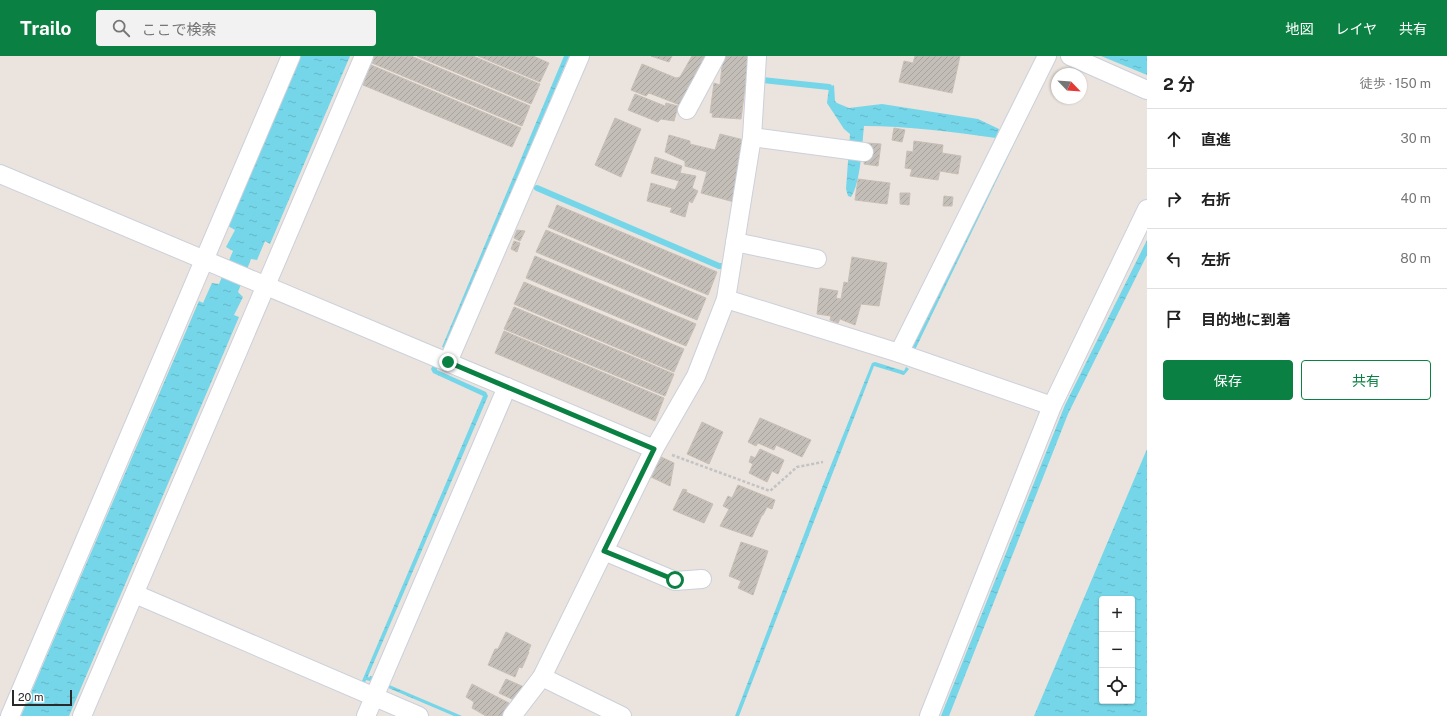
<!DOCTYPE html>
<html lang="ja">
<head>
<meta charset="utf-8">
<style>
	:root { --surface:#fff; --page:#f2f2f2; --text:#222; --muted:#767676; --line:#e0e0e0; --accent:#0b8043 }
	body { margin:0; font-family:"Public Sans","Noto Sans JP",sans-serif; background:var(--page); color:var(--text) }
	.controls { position:absolute; right:12px; bottom:12px; display:grid; overflow:hidden; border-radius:4px; box-shadow:0 1px 3px #0004 }
	.controls button { width:36px; height:36px; display:grid; place-items:center; padding:0; border:0; border-bottom:1px solid var(--line); background:var(--surface); color:var(--text); font:20px sans-serif }
	.compass { position:absolute; left:1051px; top:12px; width:36px; height:36px; border-radius:50%; background:var(--surface); box-shadow:0 1px 3px #0004; rotate:115deg }
	.scale { position:absolute; left:12px; bottom:10px; width:60px; box-sizing:border-box; padding-left:4px; border:2px solid #2a2a2a; border-top:0; font-size:11px; line-height:14px; white-space:nowrap; color:#2a2a2a; -webkit-text-stroke:3px #fff; paint-order:stroke }
	.stop { position:absolute; width:12px; height:12px; margin:-9px; border:3px solid #0b8043; border-radius:50%; background:#fff }
	.stop.end { background:#0b8043; border-color:#fff; box-shadow:0 1px 4px #0008 }
	.list { margin:0; padding:0; list-style:none }
	h2 { display:flex; justify-content:space-between; align-items:center; height:52px; margin:0; padding:0 16px; font-size:17px }
	h2 small { font-size:13px; font-weight:400; color:var(--muted) }
	.list li { display:grid; grid-template-columns:26px 1fr auto; gap:12px; align-items:center; box-sizing:border-box; height:60px; padding:0 16px; border-top:1px solid var(--line) }
	.list b { display:block; font-size:15px; white-space:nowrap }
	.list em { font-size:13px; font-style:normal; color:var(--muted) }
	.actions { display:flex; gap:8px; padding:12px 16px }
	.actions a { flex:1; padding:9px 0; border:1px solid var(--accent); border-radius:4px; text-align:center; font-size:14px; color:var(--accent) }
	.actions .main { background:var(--accent); color:#fff }
	.icon { flex:none; width:22px; height:22px; fill:none; stroke:currentColor; stroke-width:2; stroke-linecap:round; stroke-linejoin:round }
	.map { position:relative; flex:none; width:1147px; height:660px; overflow:hidden }
	header { display:flex; align-items:center; gap:24px; box-sizing:border-box; height:56px; padding:0 20px; background:var(--accent); color:#fff }
	header strong { font-size:19px }
	nav { display:flex; gap:22px; margin-inline-start:auto; font-size:14px }
	.search { width:280px; height:36px; background:var(--page); display:flex; align-items:center; gap:10px; box-sizing:border-box; padding:0 14px; border-radius:4px; color:var(--muted); font-size:15px }
	main { display:flex }
	aside { flex:1; background:var(--surface) }
	.map>svg:first-child { display:block }
	.water { fill:url(#water-ripples); fill-rule:evenodd }
	.lines { fill:none; stroke-linecap:round; stroke-linejoin:round }
	.stream { stroke:#74d6e8; stroke-width:6 }
	.building { fill:url(#building-hatch); stroke:#c7bfb6 }
	.minor-casing { stroke:#cbd0db; stroke-width:20 }
	.path { stroke:#c3c3c3; stroke-width:2.5; stroke-dasharray:3 2; stroke-linecap:butt }
	.minor { stroke:#fff; stroke-width:18 }
	.route { stroke:#0b8043; stroke-width:5 }
</style>
</head>
<body>
<header>
<strong>Trailo</strong>
<div class="search"><svg class="icon" aria-label="search" viewBox="0 0 24 24"><circle cx="10" cy="10" r="6"/><path d="M15 15l6 6"/></svg>ここで検索</div>
<nav><a>地図</a><a>レイヤ</a><a>共有</a></nav>
</header>
<main>
<div class="map">
<svg width="1147" height="660" viewBox="0 0 1147 660">
	<defs>
		<pattern id="water-ripples" width="26" height="14" patternUnits="userSpaceOnUse"><rect width="26" height="14" fill="#74d6e8"/><path d="M2 4q2-2 4 0t4 0M15 11q2-2 4 0t4 0" fill="none" stroke="#65b8c7"/></pattern>
		<pattern id="building-hatch" width="6" height="6" patternUnits="userSpaceOnUse"><rect width="6" height="6" fill="#c4beb8"/><path d="M-1 1l2-2M0 6l6-6M5 7l2-2" fill="none" stroke="#a9a39e"/></pattern>
	</defs>
	<rect width="100%" height="100%" fill="#ebe3dd"/>
	<g class="water">
		<path d="M300,0H350L270,188L265,185L257,204L251,203L238,236L243,241L234,259L239,261L69,660H21L199,245L203,247L212,227L219,228L233,195L226,191L235,174L228,170Z"/>
		<path d="M564,0H569L445,292L442,291Z"/>
		<path d="M1101,0H1147V19Z"/>
		<path d="M1054,5L914,296L911,294L1011,86Z"/>
		<path d="M834,29L835,45L837,47L849,52L882,48L978,63L999,73L996,82C952,76 908,70 864,70C862,88 861,126 851,141L848,140L846,133L850,78L844,73L827,47L829,31Z"/>
		<path d="M1147,184V199L1068,358L949,660H941L1065,349Z"/>
		<path d="M875,306L904,315L906,311L909,313L904,319L874,310L739,660H735L821,434L872,307Z"/>
		<path d="M433,309L437,311V314L486,336L488,340L368,620L369,622L370,620L373,621L370,625L366,624L365,627L362,625L483,340L433,317L431,313Z"/>
		<path d="M1147,393V660H1034ZM1102,543H1132V645H1102Z"/>
		<path d="M387,628L462,660H454L386,631Z"/>
	</g>
	<g class="lines">
		<g class="stream">
			<path d="M762,24L829,31"/>
			<path d="M537,132L719,210H722"/>
		</g>
	</g>
	<g class="building">
		<path d="M375,0H411L530,50L522,70L372,7Z"/>
		<path d="M417,0H473L540,28L531,48Z"/>
		<path d="M478,0H533L549,7L540,26Z"/>
		<path d="M651,0H672L669,6Z"/>
		<path d="M692,0H708L680,49L649,37L646,40L631,34L642,8L676,22L680,21Z"/>
		<path d="M723,0H749L741,63L712,61L713,57H710L714,27L720,29Z"/>
		<path d="M915,0H960L952,37L899,26L904,5L913,7Z"/>
		<path d="M371,9L521,72L512,91L363,29Z"/>
		<path d="M635,38L665,50L666,47L678,50L674,65L661,63L658,66L628,54Z"/>
		<path d="M615,62L641,73L621,121L595,109Z"/>
		<path d="M894,72L905,74L902,86L892,84Z"/>
		<path d="M720,78L744,84L741,92L743,96L736,119L741,121L734,146L701,137L707,116L685,110V105L665,96L669,79L690,85V88L715,94Z"/>
		<path d="M914,85L943,89L942,97L961,100L958,118L940,115L938,124L910,120L912,113L905,112L907,95L913,96Z"/>
		<path d="M867,87L881,88L878,110L864,108Z"/>
		<path d="M655,101L682,110L680,117L696,120L692,132L698,135L692,147L689,145L685,161L670,156L672,152L647,145L651,127L675,134L679,125L651,117Z"/>
		<path d="M858,123L890,127L887,148L855,144Z"/>
		<path d="M900,137H910L909,149L900,148Z"/>
		<path d="M944,140L953,141L952,150H943Z"/>
		<path d="M557,149L717,216L708,239L548,171Z"/>
		<path d="M517,174L525,175L520,185L514,182Z"/>
		<path d="M546,174L706,242L697,264L536,196Z"/>
		<path d="M514,185L520,187L517,196L511,193Z"/>
		<path d="M535,200L696,268L686,290L526,222Z"/>
		<path d="M852,201L887,207L879,250L861,248L855,269L840,263L838,267L830,264L831,260L817,258L820,232L838,235L836,242L841,243L844,226L848,227Z"/>
		<path d="M524,226L684,293L674,316L514,248Z"/>
		<path d="M514,251L674,318L665,340L504,273Z"/>
		<path d="M504,275L664,342L655,365L495,297Z"/>
		<path d="M760,362L811,384L802,401L776,389L774,394L758,387L756,390L748,386Z"/>
		<path d="M702,366L723,376L709,408L687,398Z"/>
		<path d="M760,393L784,404L778,418L772,415L767,426L749,417L753,408L749,406L751,400L755,402Z"/>
		<path d="M661,401L674,407L670,430L651,421Z"/>
		<path d="M738,429L775,444L772,453L767,451L763,459H762L752,481L720,470L729,453L723,450L728,440L732,442Z"/>
		<path d="M683,433L687,434L686,436L713,448L704,467L673,454Z"/>
		<path d="M741,486L768,495L753,539L738,532L741,525L729,520Z"/>
		<path d="M506,576L531,589L528,596H529L522,612L519,611L515,621L488,609L495,593H498Z"/>
		<path d="M506,623L524,631L516,645L499,637Z"/>
		<path d="M472,628L509,647L503,660H486L472,652L474,646L466,641Z"/>
	</g>
	<g class="lines">
		<defs>
			<g id="minor">
				<path d="M1070,0L1147,34"/>
				<path d="M687,54L716,0"/>
				<path d="M752,81L864,96"/>
				<path d="M0,118L654,393"/>
				<path d="M735,186L817,203"/>
				<path d="M726,243L899,297L1047,0"/>
				<path d="M899,297L1052,350"/>
				<path d="M448,306L580,0"/>
				<path d="M604,495L675,525L702,523"/>
				<path d="M135,538L419,660"/>
				<path d="M542,621L622,660"/>
				<path d="M10,660L291,0"/>
				<path d="M82,660L364,0"/>
				<path d="M366,660L507,331"/>
				<path d="M512,660L542,621L654,393L696,320L726,243L752,81L757,0"/>
				<path d="M929,660L1052,350L1147,153"/>
			</g>
		</defs>
		<use href="#minor" class="minor-casing"/>
		<path class="path" d="M672,399L770,435L797,411L823,406"/>
		<use href="#minor" class="minor"/>
	</g>
	<g class="lines">
		<path class="route" d="M448,306L654,393L604,495L675,524"/>
	</g>
</svg>
<div class="controls">
<button>+</button>
<button>−</button>
<button><svg class="icon" aria-label="locate" viewBox="0 0 24 24"><circle cx="12" cy="12" r="6"/><path d="M12 2v4M12 18v4M2 12h4M18 12h4"/></svg></button>
</div>
<svg class="compass" viewBox="-18 -18 36 36"><path d="M0-13l5 13h-10z" fill="#e53935"/><path d="M0 13l5-13h-10z" fill="#767676"/></svg>
<div class="scale">20 m</div>
<div class="stop" style="left:675px;top:524px"></div>
<div class="stop end" style="left:448px;top:306px"></div>
</div>
<aside>
<h2>2 分<small>徒歩 · 150 m</small></h2>
<ul class="list">
<li><svg class="icon" aria-label="ahead" viewBox="0 0 24 24"><path d="M12 20V5M6 11l6-6 6 6"/></svg><div><b>直進</b></div><em>30 m</em></li>
<li><svg class="icon" aria-label="right" viewBox="0 0 24 24"><path d="M7 20v-9h11M14 6l5 5-5 5"/></svg><div><b>右折</b></div><em>40 m</em></li>
<li><svg class="icon" aria-label="left" viewBox="0 0 24 24"><path d="M17 20v-9H6M10 6l-5 5 5 5"/></svg><div><b>左折</b></div><em>80 m</em></li>
<li><svg class="icon" aria-label="arrive" viewBox="0 0 24 24"><path d="M6 21V4h12l-3 4 3 4H6"/></svg><div><b>目的地に到着</b></div></li>
</ul>
<div class="actions"><a class="main">保存</a><a>共有</a></div>
</aside>
</main>
</body>
</html>
